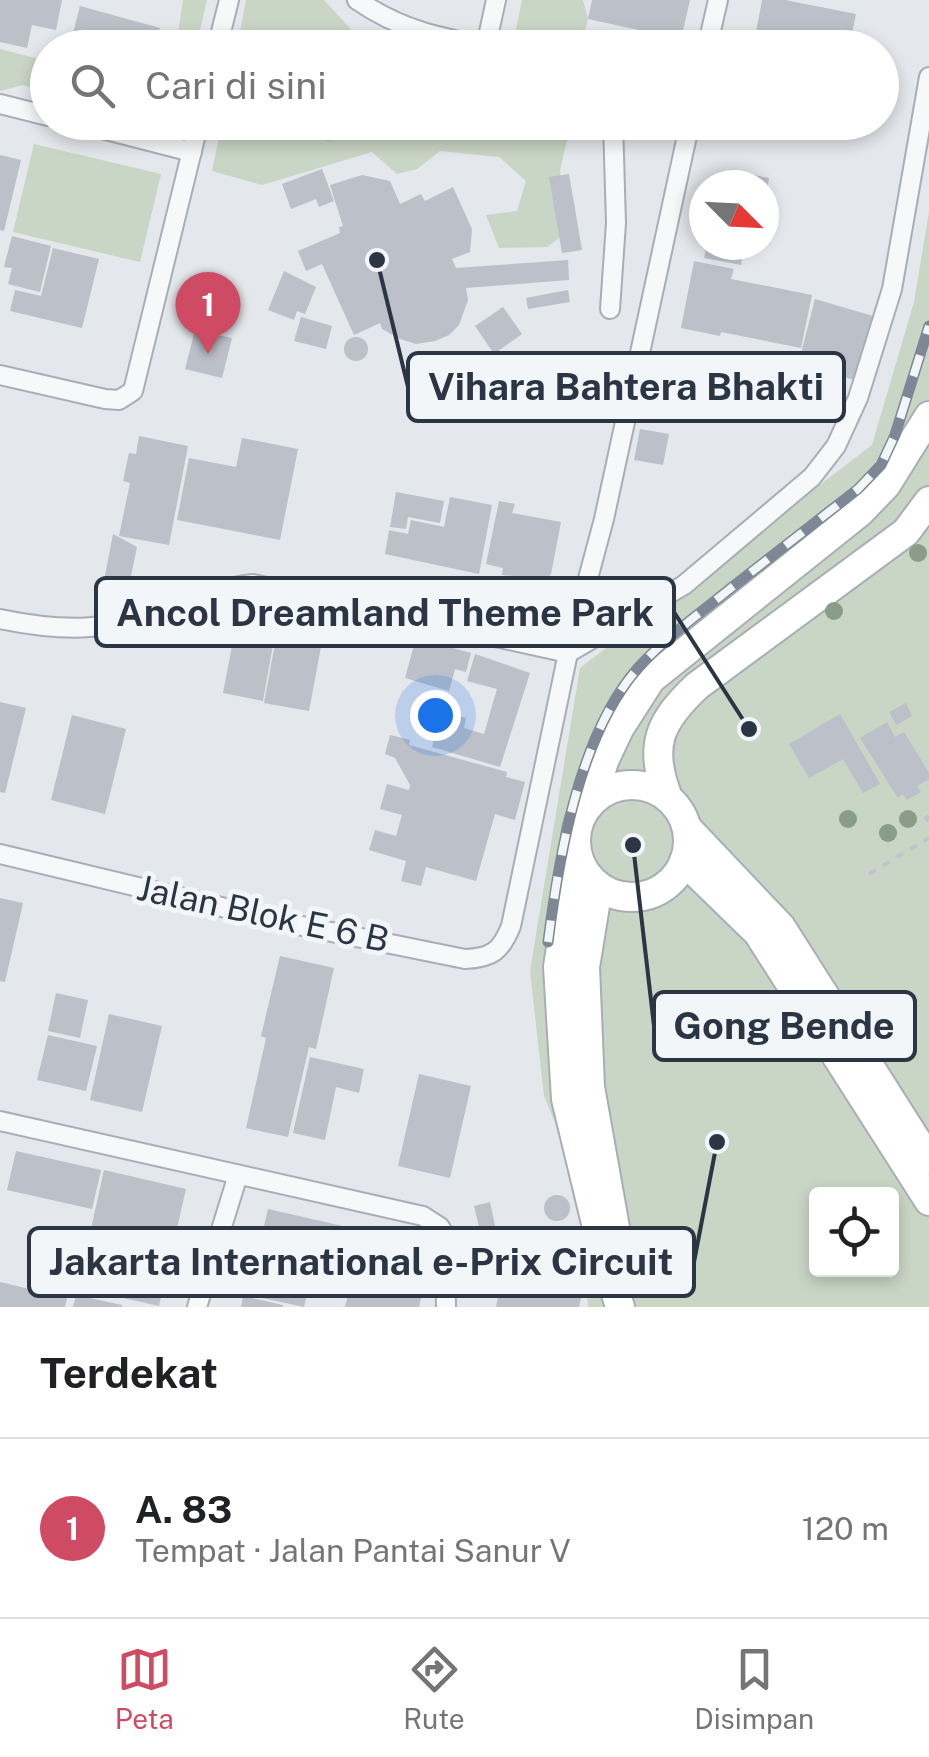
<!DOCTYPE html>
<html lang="id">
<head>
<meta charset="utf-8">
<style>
	:root { --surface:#fff; --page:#f2f2f2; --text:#202124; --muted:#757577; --line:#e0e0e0; --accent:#cf4a63 }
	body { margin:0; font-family:"Public Sans",sans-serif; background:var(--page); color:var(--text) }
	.controls { position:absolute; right:30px; bottom:30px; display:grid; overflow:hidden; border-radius:10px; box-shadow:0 5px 15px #0003 }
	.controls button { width:90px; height:90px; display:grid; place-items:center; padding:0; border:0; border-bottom:2px solid var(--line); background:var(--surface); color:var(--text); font:50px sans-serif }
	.compass { position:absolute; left:689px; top:170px; width:90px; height:90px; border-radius:50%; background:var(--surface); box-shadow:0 5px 15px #0003; rotate:114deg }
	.you { position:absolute; left:435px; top:715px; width:35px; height:35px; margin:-25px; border:8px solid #fff; border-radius:50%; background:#1a73e8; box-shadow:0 0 0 15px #1a73e833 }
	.badge { display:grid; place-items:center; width:65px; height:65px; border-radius:50%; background:var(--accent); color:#fff; font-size:32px; font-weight:700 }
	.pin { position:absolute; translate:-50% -82px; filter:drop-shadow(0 2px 5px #0008) }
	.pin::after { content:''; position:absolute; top:52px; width:35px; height:30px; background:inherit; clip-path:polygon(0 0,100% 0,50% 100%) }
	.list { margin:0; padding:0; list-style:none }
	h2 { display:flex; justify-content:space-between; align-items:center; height:130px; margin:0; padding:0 40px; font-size:42px }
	h2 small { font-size:32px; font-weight:400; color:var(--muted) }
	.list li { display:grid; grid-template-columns:65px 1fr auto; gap:30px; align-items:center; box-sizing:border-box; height:180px; padding:0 40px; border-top:2px solid var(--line) }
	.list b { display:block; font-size:38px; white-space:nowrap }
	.list p { margin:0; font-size:32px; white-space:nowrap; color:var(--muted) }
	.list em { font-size:32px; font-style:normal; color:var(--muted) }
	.icon { flex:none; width:55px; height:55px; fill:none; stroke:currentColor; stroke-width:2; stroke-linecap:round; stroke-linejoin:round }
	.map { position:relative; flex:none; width:929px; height:1307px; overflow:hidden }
	.search { position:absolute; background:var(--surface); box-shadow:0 5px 15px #0003; left:30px; right:30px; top:30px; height:110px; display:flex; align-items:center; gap:25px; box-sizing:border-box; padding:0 35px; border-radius:55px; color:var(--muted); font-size:38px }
	.sheet { height:310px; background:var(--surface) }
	nav { display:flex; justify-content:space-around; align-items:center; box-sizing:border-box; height:140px; border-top:2px solid var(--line); background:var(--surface); font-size:28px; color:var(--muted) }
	nav a { display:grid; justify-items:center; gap:5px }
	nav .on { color:var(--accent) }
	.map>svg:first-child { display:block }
	.green { fill:#c9d5c5; fill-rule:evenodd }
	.building { fill:#bbc0c9 }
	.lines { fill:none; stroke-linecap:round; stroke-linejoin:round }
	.street-casing { stroke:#a9aeb6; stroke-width:22 }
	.secondary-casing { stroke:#a9aeb6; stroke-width:32 }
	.path { stroke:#c1c5cb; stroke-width:4; stroke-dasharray:8 8; stroke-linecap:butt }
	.street { stroke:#f6f8fa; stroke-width:18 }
	.secondary { stroke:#fff; stroke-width:28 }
	.rail-casing { stroke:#7d8795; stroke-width:11 }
	.rail { stroke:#f3f6f9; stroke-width:8; stroke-dasharray:22; stroke-linecap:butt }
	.tree { fill:#8a9d89 }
	.labels { text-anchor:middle; stroke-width:10; stroke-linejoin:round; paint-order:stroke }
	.street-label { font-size:35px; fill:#2b3544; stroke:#f3f6f9 }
	.leader { fill:none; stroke:#2b3544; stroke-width:4 }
	.callout-dot { fill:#2b3544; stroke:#f3f6f9; stroke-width:4 }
	.callout { fill:#f3f6f9; stroke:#2b3544; stroke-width:4 }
	.callout-label { font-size:38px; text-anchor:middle; font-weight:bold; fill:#2b3544 }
</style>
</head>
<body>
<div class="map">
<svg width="929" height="1307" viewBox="0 0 929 1307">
	<rect width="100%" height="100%" fill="#e4e7eb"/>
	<g class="green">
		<path d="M183,0H207L196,47H176Z"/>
		<path d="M246,0H324L358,37L408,47H237Z"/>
		<path d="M522,0H583L588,19L582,43L515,34Z"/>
		<path d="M0,49L47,61V92L23,85L0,91Z"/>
		<path d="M222,123H571L560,170L566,233L547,247L499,248L486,215L517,211L526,181L499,157L440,151L417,169L397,174L372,152L262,185L212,171Z"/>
		<path d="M34,144L161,174L140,262L13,232Z"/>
		<path d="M929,212V1307H588L582,1188L544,1096L530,971L580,668L872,445L914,302ZM816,1194H892V1270H816Z"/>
	</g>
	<g class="building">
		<path d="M0,0H62L56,30L32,25L27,48L0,42Z"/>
		<path d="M592,0H690L681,39L588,19Z"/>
		<path d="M762,0H785L856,14L849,48H753Z"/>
		<path d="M80,6L160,28L154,48H69Z"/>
		<path d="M303,122H336L330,142L300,132Z"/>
		<path d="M0,155L21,160L4,231L0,230Z"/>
		<path d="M322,169L334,201L319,207L316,199L291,209L282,184Z"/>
		<path d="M745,173L769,178L766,196L764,185H742Z"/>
		<path d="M569,174L582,250L562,253L549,177Z"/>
		<path d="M362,175L390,181L400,204L421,194L425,201L453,187L472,229L470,252L452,259L456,268L568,260L569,280L466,288L468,300L459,325L449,335L435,341L416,344L400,339L382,329L380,323L354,335L322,264L306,271L298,251L340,233L339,227L343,226L330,185Z"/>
		<path d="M12,236L51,246L40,292L8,284L12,268L4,267Z"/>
		<path d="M707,245H745L741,265L704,258Z"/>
		<path d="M53,248L99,259L82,328L10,311L15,290L41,296Z"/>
		<path d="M694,261L734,269L731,279L812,295L801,348L721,332L720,336L681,328Z"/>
		<path d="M284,271L316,287L305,314L297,311L294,320L268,310Z"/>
		<path d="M568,290L570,302L528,309L526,298Z"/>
		<path d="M815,299L873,316L855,380L798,365Z"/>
		<path d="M503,307L522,334L494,354L475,326Z"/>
		<path d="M301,317L332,326L326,349L294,341Z"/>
		<path d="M195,330L232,338L222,378L185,369Z"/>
		<circle cx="356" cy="349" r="12"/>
		<path d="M640,429L669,434L663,465L634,460Z"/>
		<path d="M139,436L188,446L169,545L119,536L130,483L123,481L129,453L136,454Z"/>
		<path d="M242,438L298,449L280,540L177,520L189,458L236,467Z"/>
		<path d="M396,492L444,501L440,523L408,517L406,529L390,527Z"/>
		<path d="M450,497L492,505L479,574L385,554L389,530L408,534L411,520L444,527Z"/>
		<path d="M499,501L515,504L512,513L561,522L551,574L544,583L532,584L524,577L502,575L503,568L486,564Z"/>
		<path d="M113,534L137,547L125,605L102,591Z"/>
		<path d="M240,604L279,611L263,701L223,693Z"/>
		<path d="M281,611L326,620L309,711L264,703Z"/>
		<path d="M416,638L471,653L466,672L455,669L449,691L405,678Z"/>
		<path d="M475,654L530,673L500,767L432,747L440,711L466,718L464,728L484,734L497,689L467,681Z"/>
		<path d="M0,702L26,708L5,793L0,792Z"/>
		<path d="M906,703L912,716L896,725L889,712Z"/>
		<path d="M840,714L880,784L863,793L843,759L809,778L789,744Z"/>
		<path d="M72,715L126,729L105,814L51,800Z"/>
		<path d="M887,722L895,737L904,732L929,773V779L917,786L921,792L907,800L903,794L898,798L860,738Z"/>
		<path d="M390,735L410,740L409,745L507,772L506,777L525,782L515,820L495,814L476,881L426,867L421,886L401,881L406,861L369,850L375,830L396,836L402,815L380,809L387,784L409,790L410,785L395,758L385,754Z"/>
		<path d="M0,898L23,903L5,982L0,981Z"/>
		<path d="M280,956L334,968L316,1049L309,1047L288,1137L246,1128L266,1038L261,1036Z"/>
		<path d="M56,993L88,1000L80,1038L48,1031Z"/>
		<path d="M109,1014L162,1026L142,1112L90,1100Z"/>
		<path d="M48,1035L97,1046L86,1091L37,1080Z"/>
		<path d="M310,1057L364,1069L359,1093L336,1087L325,1140L293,1133Z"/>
		<path d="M419,1074L471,1086L450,1178L398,1166Z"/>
		<path d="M16,1151L101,1170L92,1209L7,1190Z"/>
		<path d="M104,1170L186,1189L159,1306L78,1288Z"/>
		<circle cx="557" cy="1208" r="13"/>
		<path d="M490,1202L497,1235L482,1239L474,1206Z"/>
		<path d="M268,1209L404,1240L402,1248L439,1256L431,1296L422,1294L419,1307H345L352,1278L257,1256Z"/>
		<path d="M252,1258L312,1272L304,1307L244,1294Z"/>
		<path d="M505,1263L585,1280L579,1307H496Z"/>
		<path d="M0,1282L67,1298L65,1307H0Z"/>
		<path d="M76,1295L122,1305V1307H73Z"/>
		<path d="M243,1296L283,1305V1307H241Z"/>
	</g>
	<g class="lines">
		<defs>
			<g id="street">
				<path d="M357,0C402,31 441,38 494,48"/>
				<path d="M486,46L496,0"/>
				<path d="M217,48L229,0"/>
				<path d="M707,48L718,0"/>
				<path d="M0,104L48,116"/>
				<path d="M75,122L192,152"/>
				<path d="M610,309L616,223L613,122"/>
				<path d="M0,375L105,399L119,400L133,391L199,122"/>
				<path d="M0,619C57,631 107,632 163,613C194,603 219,587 253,584L568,653L684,585L812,477L836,446L858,398L892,289L929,77"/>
				<path d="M0,854L297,925L465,959C492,958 501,951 511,926L568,653L604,519L690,122"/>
				<path d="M0,1121L423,1216L440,1227L445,1236L446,1307"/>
				<path d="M197,1307L238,1175"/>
			</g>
			<g id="secondary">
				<circle cx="632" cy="841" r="56"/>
				<path d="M667,795C648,745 660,721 697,686L906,532L929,501"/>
				<path d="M592,801L604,761L619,729L651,679L860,512L886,485L929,416"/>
				<path d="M688,829L781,927L929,1160"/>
				<path d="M576,850L558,967L566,1099L602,1248L620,1307"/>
				<path d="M684,861L758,933L929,1201"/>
				<path d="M598,887L585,967L590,1087L620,1256"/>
			</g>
		</defs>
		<use href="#street" class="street-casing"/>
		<use href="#secondary" class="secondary-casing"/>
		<g class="path">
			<path d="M929,816L926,818L929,822"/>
			<path d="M869,874L929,838"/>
		</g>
		<use href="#street" class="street"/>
		<use href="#secondary" class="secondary"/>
		<defs>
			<path id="rail" d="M548,942C559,856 579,735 638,668C665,638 699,614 731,588C773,555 816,522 858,489L881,465L895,435L929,326"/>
		</defs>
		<use href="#rail" class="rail-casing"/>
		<use href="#rail" class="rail"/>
	</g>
	<g class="tree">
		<circle cx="918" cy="553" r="9"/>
		<circle cx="834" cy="611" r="9"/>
		<circle cx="848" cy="819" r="9"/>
		<circle cx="908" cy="819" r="9"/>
		<circle cx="888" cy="833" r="9"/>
	</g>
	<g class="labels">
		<g class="street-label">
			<text transform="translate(263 914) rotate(12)" y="12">Jalan Blok E 6 B</text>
		</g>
	</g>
	<path class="leader" d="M377 260L408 387M749 729L674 612M633 845L654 1026M717 1142L694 1262"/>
	<g class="callout-dot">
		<circle cx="377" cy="260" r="10"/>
		<circle cx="749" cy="729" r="10"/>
		<circle cx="633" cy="845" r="10"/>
		<circle cx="717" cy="1142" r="10"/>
	</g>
	<g class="callout">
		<rect x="408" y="353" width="436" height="68" rx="10"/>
		<rect x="96" y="578" width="578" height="68" rx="10"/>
		<rect x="654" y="992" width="261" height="68" rx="10"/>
		<rect x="29" y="1228" width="665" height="68" rx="10"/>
	</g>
	<g class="callout-label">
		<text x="626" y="400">Vihara Bahtera Bhakti</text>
		<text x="385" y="626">Ancol Dreamland Theme Park</text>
		<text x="784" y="1039">Gong Bende</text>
		<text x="361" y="1275">Jakarta International e-Prix Circuit</text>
	</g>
</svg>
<div class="controls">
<button><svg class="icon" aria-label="locate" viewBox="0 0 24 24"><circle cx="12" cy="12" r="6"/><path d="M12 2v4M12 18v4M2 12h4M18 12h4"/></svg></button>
</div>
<svg class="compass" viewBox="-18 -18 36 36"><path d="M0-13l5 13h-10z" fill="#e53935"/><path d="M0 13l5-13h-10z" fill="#757577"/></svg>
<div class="you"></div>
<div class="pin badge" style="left:208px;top:354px">1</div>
<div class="search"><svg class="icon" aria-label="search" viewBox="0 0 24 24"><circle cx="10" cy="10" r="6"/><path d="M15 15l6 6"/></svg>Cari di sini</div>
</div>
<section class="sheet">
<h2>Terdekat<small></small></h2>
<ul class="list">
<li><span class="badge">1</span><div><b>A. 83</b><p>Tempat · Jalan Pantai Sanur V</p></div><em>120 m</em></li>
</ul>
</section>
<nav>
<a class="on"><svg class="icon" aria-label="map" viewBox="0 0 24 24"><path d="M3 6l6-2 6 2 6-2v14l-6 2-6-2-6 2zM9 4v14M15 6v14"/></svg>Peta</a>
<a><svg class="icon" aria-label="directions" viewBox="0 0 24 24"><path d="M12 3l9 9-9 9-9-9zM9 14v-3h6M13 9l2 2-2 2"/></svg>Rute</a>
<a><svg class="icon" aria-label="saved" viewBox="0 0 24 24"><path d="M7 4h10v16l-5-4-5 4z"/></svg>Disimpan</a>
</nav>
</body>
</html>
